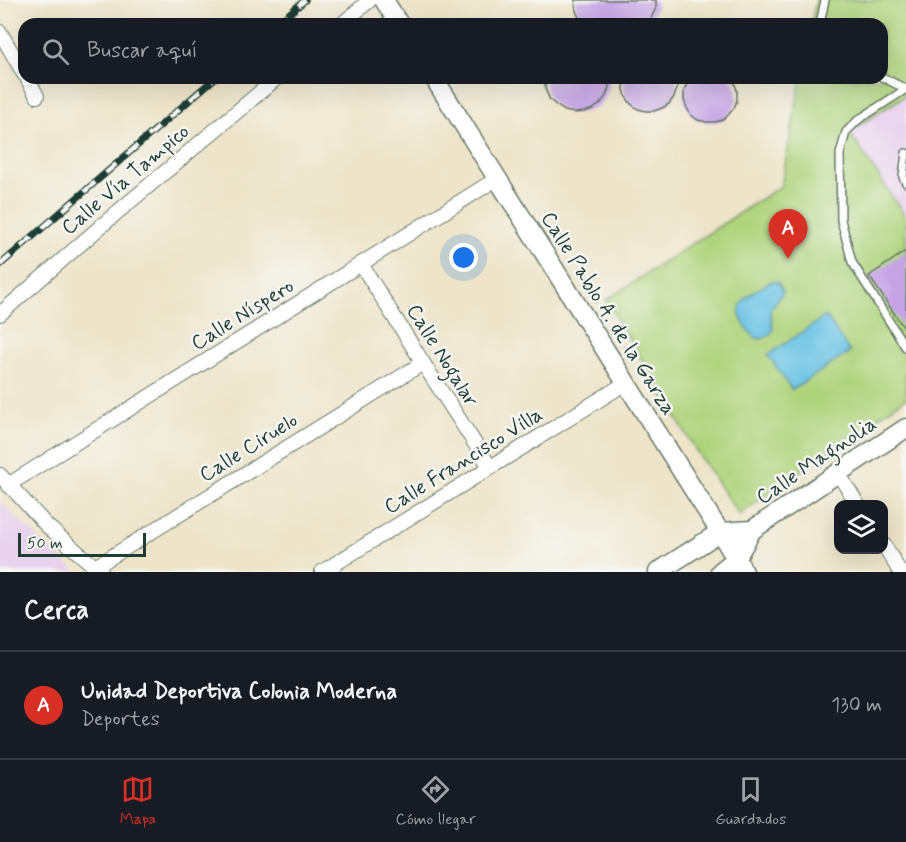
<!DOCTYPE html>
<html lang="es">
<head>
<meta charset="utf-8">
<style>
	:root { --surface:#171b24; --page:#20242c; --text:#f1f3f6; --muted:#9ea1a6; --line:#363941; --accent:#d93025 }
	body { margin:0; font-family:Mynerve,sans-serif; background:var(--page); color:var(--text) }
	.controls { position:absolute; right:18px; bottom:18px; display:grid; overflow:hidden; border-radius:12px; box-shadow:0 6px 24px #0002 }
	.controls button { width:54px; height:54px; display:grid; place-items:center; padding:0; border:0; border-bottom:2px solid var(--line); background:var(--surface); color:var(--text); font:30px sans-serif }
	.scale { position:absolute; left:18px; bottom:15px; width:128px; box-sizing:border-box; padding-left:6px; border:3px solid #1f3d34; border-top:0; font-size:16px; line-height:21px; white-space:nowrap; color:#1f3d34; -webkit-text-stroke:4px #f6f6f2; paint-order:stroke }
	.you { position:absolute; left:464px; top:258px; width:21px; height:21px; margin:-15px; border:4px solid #fff; border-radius:50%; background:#1a73e8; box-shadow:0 0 0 9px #1a73e833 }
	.badge { display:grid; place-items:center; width:39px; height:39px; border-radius:50%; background:var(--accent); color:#fff; font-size:20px; font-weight:700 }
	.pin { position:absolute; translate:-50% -50px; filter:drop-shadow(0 2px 3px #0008) }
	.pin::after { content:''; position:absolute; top:32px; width:21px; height:18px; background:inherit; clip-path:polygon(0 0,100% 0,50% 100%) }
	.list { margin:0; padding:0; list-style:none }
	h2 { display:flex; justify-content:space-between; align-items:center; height:78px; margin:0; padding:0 24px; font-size:26px }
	h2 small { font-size:20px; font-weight:400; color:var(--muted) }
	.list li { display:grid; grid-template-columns:39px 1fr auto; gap:18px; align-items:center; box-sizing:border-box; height:108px; padding:0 24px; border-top:2px solid var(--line) }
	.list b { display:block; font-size:22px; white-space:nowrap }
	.list p { margin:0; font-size:20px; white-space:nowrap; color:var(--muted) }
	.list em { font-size:20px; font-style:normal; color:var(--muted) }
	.icon { flex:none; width:33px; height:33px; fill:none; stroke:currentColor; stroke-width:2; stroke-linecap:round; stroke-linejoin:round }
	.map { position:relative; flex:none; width:906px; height:572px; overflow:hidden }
	.search { position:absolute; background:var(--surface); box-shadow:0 6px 24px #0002; left:18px; right:18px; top:18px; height:66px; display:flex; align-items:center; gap:15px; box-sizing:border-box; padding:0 21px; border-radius:18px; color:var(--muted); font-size:22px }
	.sheet { height:186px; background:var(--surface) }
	nav { display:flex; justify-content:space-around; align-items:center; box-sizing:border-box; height:84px; border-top:2px solid var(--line); background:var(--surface); font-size:16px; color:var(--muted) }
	nav a { display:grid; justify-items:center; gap:3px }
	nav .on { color:var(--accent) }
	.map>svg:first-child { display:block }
	.built { fill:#e8d2ee }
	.garden { fill:#afd37c; stroke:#678858; stroke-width:1.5 }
	.water { fill:#66c1e4; stroke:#427f8c; stroke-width:1.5 }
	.building { fill:#c5a3e5 }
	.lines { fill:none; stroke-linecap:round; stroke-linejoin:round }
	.service-casing { stroke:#677768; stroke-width:10 }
	.minor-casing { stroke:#677768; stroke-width:16 }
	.tertiary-casing { stroke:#677768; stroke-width:21 }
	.service { stroke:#fff; stroke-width:7 }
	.minor { stroke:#fff; stroke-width:14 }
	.tertiary { stroke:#fff; stroke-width:18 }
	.rail-casing { stroke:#1f3d34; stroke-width:7 }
	.rail { stroke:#f6f6f2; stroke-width:4.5; stroke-dasharray:14; stroke-linecap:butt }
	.labels { text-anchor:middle; stroke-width:5; stroke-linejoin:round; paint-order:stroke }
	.street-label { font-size:21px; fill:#1f3d34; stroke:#f6f6f2 }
</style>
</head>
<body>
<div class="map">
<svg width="906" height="572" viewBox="0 0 906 572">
	<rect width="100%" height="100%" fill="#f6f6f2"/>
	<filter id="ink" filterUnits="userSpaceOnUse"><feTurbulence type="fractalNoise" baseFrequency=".0167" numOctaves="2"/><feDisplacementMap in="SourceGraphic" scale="12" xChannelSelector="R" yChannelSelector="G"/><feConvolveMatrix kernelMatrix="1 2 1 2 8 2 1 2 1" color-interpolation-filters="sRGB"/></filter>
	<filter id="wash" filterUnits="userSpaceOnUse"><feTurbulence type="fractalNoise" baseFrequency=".008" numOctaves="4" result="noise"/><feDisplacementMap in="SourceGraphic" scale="24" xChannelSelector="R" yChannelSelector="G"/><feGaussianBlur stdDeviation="1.35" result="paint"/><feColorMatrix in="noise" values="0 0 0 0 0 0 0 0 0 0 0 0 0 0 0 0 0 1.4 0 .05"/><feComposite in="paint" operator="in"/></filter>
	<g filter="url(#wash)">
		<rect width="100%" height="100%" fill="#ede4c9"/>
		<g class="built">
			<path d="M906,95V217L849,132Z"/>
			<path d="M0,501L19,521L76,572H0Z"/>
		</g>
		<path class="garden" d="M816,0H906V95L849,132L906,217V398L835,446L739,515L698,454L606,300L781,186L801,78H882V24H811Z"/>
		<g class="water">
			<path d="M772,281L778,282L783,292L770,310C772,324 779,336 759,339C751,335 747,330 743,322C730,301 758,289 772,281Z"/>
			<path d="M826,316L850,352L792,390L768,355Z"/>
		</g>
		<g id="blocks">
			<g class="building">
				<path d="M575,0H656V8L648,24H582L576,11Z"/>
				<path d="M544,78H610L609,87L606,96L600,104L593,109L584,112L574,113L565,111L557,106L550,100L546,91Z"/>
				<path d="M625,78H676L677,89L674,97L669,104L662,108L654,111H646L638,109L631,104L626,97L624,89Z"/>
				<path d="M691,78H731L735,84L737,91V100L734,108L729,114L723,120L715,122H706L698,120L691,115L687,108L684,100V91L687,84Z"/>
				<path d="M906,251V331L869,276Z"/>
			</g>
		</g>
	</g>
	<g filter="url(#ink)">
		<use href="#blocks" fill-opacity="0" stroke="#677768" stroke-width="1.5"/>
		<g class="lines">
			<defs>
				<g id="service">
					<path d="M820,24L825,0"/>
					<path d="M882,77L906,89"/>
					<path d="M906,89L858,120L846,132L840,154L841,220L852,262L906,348"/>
					<path d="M906,153L903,177L906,183"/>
				</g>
				<g id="minor">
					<path d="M342,24L370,0"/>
					<path d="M0,32L24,74"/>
					<path d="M27,78L37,96"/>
					<path d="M361,264L423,363L490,467"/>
					<path d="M0,314L114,215L277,78"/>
					<path d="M838,473L858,505"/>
					<path d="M0,475L47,526L101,572"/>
					<path d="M8,485L498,178"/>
					<path d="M884,545L900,572"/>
					<path d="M95,567L423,363"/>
					<path d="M322,572L626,383"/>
				</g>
				<g id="tertiary">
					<path d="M384,0L399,24"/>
					<path d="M434,78L720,532L744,572"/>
					<path d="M658,572L720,532L752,530"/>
					<path d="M720,572L736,559L752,530L906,428"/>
				</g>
			</defs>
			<use href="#service" class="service-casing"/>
			<use href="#minor" class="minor-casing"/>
			<use href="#tertiary" class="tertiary-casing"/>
			<use href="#service" class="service"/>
			<use href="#minor" class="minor"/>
			<use href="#tertiary" class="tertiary"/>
			<defs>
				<g id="rail">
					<path d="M277,24L305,0"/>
					<path d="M0,265L215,78"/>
				</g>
			</defs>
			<use href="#rail" class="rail-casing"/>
			<use href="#rail" class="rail"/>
		</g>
	</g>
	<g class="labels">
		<g class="street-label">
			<text transform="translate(125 179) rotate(-40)" y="7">Calle Vía Tampico</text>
			<text transform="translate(609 313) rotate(58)" y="7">Calle Pablo A. de la Garza</text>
			<text transform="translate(242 314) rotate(-32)" y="7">Calle Níspero</text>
			<text transform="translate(443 355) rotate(58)" y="7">Calle Nogalar</text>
			<text transform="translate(248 447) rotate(-32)" y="7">Calle Ciruelo</text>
			<text transform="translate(463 460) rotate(-32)" y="7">Calle Francisco Villa</text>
			<text transform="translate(816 460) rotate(-34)" y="7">Calle Magnolia</text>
		</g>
	</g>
</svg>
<div class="controls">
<button><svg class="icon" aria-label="layers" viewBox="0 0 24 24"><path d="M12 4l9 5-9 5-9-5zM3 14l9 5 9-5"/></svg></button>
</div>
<div class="scale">50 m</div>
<div class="you"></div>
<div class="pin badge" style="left:788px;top:259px">A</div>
<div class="search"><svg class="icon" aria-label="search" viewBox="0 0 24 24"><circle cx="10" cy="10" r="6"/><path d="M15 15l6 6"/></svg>Buscar aquí</div>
</div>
<section class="sheet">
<h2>Cerca<small></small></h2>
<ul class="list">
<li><span class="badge">A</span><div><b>Unidad Deportiva Colonia Moderna</b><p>Deportes</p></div><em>130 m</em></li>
</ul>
</section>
<nav>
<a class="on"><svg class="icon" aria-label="map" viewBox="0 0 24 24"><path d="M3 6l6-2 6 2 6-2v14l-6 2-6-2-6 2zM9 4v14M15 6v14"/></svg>Mapa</a>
<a><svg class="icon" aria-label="directions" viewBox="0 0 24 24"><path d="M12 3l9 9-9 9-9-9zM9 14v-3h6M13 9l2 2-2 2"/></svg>Cómo llegar</a>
<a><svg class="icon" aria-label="saved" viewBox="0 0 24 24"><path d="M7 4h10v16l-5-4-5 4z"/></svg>Guardados</a>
</nav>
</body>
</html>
